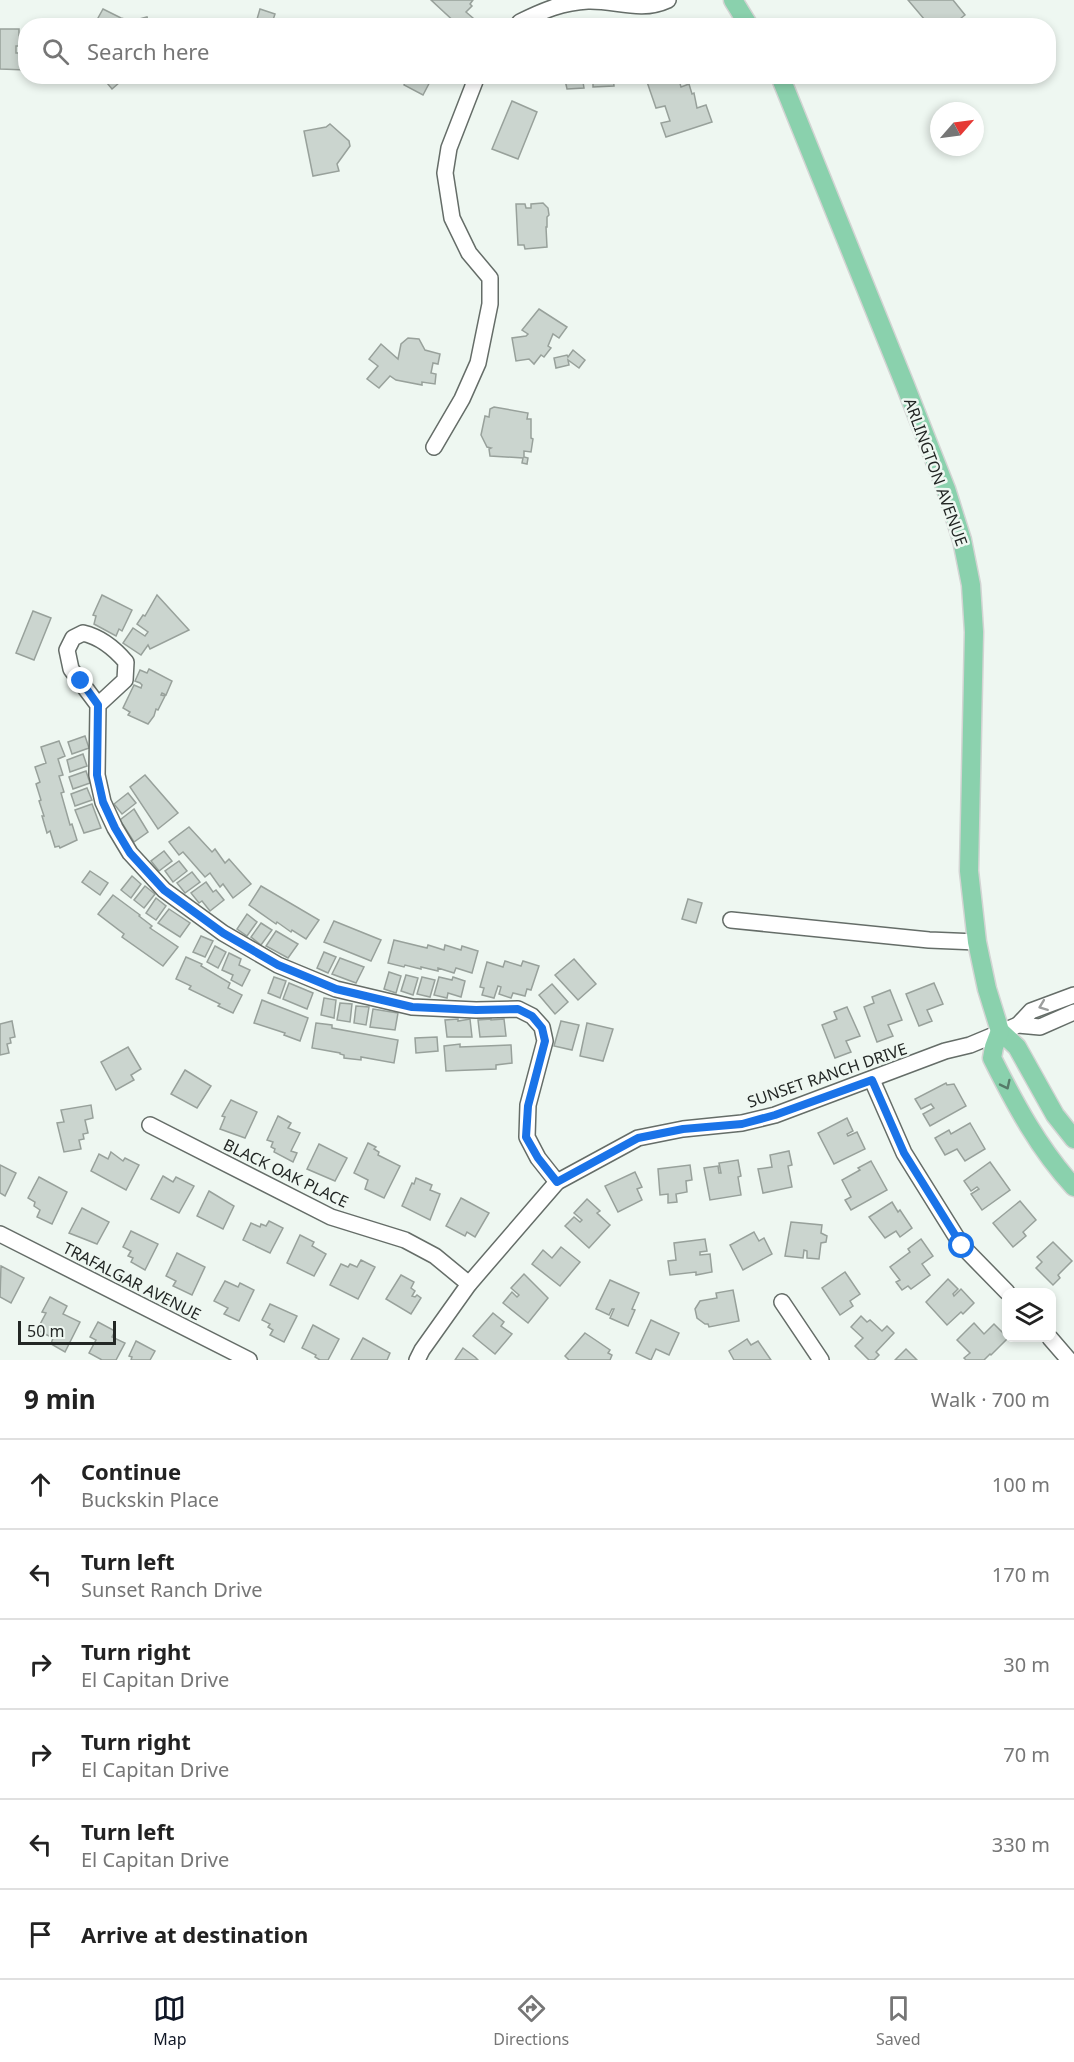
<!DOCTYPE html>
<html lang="en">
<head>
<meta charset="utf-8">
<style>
	:root { --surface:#fff; --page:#f6f6f6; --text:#222; --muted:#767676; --line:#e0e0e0; --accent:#111827 }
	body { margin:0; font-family:"Noto Sans",sans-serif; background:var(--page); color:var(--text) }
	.controls { position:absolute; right:18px; bottom:18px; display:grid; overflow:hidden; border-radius:12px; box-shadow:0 3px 9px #0003 }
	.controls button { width:54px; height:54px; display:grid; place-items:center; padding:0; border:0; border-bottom:2px solid var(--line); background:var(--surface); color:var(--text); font:30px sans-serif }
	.compass { position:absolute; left:930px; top:102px; width:54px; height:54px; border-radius:50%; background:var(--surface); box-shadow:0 3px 9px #0003; rotate:62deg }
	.scale { position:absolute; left:18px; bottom:15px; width:98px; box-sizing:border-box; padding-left:6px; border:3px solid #232725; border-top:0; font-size:16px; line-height:21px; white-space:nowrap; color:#232725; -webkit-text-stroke:4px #eef7f1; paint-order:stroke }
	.stop { position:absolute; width:18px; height:18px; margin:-14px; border:4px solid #1a73e8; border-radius:50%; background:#fff }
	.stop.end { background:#1a73e8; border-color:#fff; box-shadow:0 2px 6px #0008 }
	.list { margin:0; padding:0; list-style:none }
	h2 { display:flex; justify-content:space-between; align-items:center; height:78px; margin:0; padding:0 24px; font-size:26px }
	h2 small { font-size:20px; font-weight:400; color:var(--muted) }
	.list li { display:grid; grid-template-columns:39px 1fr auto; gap:18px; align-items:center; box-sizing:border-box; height:90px; padding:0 24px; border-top:2px solid var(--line) }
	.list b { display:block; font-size:22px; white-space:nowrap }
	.list p { margin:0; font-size:20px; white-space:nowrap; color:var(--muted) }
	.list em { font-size:20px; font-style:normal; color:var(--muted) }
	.icon { flex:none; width:33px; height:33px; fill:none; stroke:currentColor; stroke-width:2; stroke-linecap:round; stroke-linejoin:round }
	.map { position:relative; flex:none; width:1074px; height:1360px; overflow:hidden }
	.search { position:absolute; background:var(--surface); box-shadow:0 3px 9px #0003; left:18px; right:18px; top:18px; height:66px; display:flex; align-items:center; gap:15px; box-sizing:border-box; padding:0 21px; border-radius:24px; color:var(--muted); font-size:22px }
	.sheet { height:618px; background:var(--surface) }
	nav { display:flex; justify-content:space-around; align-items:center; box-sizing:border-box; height:84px; border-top:2px solid var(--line); background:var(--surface); font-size:16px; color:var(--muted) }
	nav a { display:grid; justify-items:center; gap:3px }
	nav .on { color:var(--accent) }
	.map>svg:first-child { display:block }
	.building { fill:#cbd5cf; stroke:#98a19b; stroke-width:1.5 }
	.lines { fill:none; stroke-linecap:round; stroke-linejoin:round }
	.minor-casing { stroke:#656d68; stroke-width:18 }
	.major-casing { stroke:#d3d4d3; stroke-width:21 }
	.minor { stroke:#fff; stroke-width:15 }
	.major { stroke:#8ad1ad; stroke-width:18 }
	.oneway { stroke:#9c9e9d }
	.oneway2 { stroke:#567c69 }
	.route { stroke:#1a73e8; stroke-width:8 }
	.labels { text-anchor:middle; stroke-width:5; stroke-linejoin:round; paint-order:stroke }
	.street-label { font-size:16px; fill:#232725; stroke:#eef7f1 }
</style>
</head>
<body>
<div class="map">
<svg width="1074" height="1360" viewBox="0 0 1074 1360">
	<rect width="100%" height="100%" fill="#eef7f1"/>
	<g class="building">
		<path d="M431,0H473L470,4L472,6L466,12L473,18L466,26H459Z"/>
		<path d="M908,0H953L965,15L951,26H930Z"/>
		<path d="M103,9L121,18L132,21L147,17L150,26H99L102,21L98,18Z"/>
		<path d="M260,9L275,14L271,26H255Z"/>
		<path d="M0,29H19V46H16V53H26V70L0,69Z"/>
		<path d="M127,76L112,89L102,77V76Z"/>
		<path d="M433,76L423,95L404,85L405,82L396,77Z"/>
		<path d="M613,76L614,86L593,87V82H583L584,88L567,89L565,80L566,76Z"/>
		<path d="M654,76H678L681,87L689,84L692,94L694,93L697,108L706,105L712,122L666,137L661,123L670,121L665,106L656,108L646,79Z"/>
		<path d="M512,101L537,112L518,159L492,149Z"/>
		<path d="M330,124L349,141L350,146L337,164L339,171L313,176L304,131L326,127Z"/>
		<path d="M543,203L548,208L549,215L547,217V227H546L547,247L525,249L524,245H518L516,204H525L526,208H531V204Z"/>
		<path d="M539,309L567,327L559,338L553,334L548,346L551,348L544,357L541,355L534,364L529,359L516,361L512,338L526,336L528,334L522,330Z"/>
		<path d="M408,338L419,339L425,350L440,354L438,364L433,363L431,373L436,374L435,384L422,382V385L396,380L390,376L379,388L367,379L378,366L369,359L381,344L398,359L401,344Z"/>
		<path d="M573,350L585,360L579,368L568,360L569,365L556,368L554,358L567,355L568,357Z"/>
		<path d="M494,407L528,413L527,419H531V438L533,439L531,452L524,451V457L528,458L527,464L522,463L523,458L490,456L489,449L491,448L487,447L481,435L485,416L489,417L490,409Z"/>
		<path d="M102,595L132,610L122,631L119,629L116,636L94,624L96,616L93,615Z"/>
		<path d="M157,595L189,630L150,649L148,645L141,655L123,643L133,628L145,636L148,632L137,624L143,615L145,616Z"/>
		<path d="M33,611L51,618L34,660L16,653Z"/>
		<path d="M149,669L172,681L166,695L162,693L161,695L165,696L158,710L156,709L154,716L148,724L128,715L130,712L123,708L134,685L141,688L142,685L140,683L135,681L140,670L147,673Z"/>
		<path d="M85,736L89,748L72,754L68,742Z"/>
		<path d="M59,741L65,756L58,759L63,775L59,776L64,792L61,793L70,825L72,824L77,840L60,848L59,846L55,847L50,831L47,833L42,816H44L39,801L41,800L36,784L40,782L35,767L46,763L41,747Z"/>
		<path d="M83,754L87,766L70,772L67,760Z"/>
		<path d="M86,771L90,783L73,789L69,777Z"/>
		<path d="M145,775L178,813L158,829L130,787Z"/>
		<path d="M87,788L92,800L75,806L71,794Z"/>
		<path d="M128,793L136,803L122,814L114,804Z"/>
		<path d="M92,804L101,828L84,833L75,810Z"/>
		<path d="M134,809L148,832L134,842L120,820Z"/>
		<path d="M189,827L212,852L215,849L225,863L229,859L251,884L233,898L223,884L220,887L210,873L205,877L183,852L179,855L169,842Z"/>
		<path d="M164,851L172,861L159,871L151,861Z"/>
		<path d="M179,861L187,871L173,882L165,871Z"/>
		<path d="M90,871L108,883L100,895L82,882Z"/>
		<path d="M192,872L200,882L185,893L177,883Z"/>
		<path d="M132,876L141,884L131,898L121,890Z"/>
		<path d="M206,882L213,892L216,890L224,900L210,911L202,901L199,903L191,893Z"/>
		<path d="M145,886L155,894L144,908L134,900Z"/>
		<path d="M261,886L319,920L306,939L292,930L291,932L277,922L276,924L249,905Z"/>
		<path d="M113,895L140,915L139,916L152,926L150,928L178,947L163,966L122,937L124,934L98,914Z"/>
		<path d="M156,898L166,906L156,920L146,913Z"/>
		<path d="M688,899L702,903L696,923L682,919Z"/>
		<path d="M169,909L190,923L180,937L158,923Z"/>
		<path d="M247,914L257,922L247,936L237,929Z"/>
		<path d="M334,921L381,940L371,961L324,942Z"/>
		<path d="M261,923L272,930L261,945L251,937Z"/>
		<path d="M276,931L298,944L288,958L266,946Z"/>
		<path d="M201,936L213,941L205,957L193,952Z"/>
		<path d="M394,940L427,948L428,945L444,950L445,945L461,950L462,946L478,951L472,973L456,968L454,973L438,968V971L421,967V969L405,965L404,967L388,963Z"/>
		<path d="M215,946L226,952L218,968L207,962Z"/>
		<path d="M324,952L336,957L328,973L317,968Z"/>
		<path d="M229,953L241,959L239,965L250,970L242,986L231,980L233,975L222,970Z"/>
		<path d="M186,957L202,964L201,966L230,983L228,988L242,995L233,1013L218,1006L220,1004L189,989L191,986L176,979Z"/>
		<path d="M340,958L364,967L356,983L332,974Z"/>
		<path d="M574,959L596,984L578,1000L555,975Z"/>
		<path d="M505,961L521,966L523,961L539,966L531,990L527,989L525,996L513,993L511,998L499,994L501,987L498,986L494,998L482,995L484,988L480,987L487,962L503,967Z"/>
		<path d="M389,972L401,976L396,993L384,989Z"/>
		<path d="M406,975L418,978L413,995L401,991Z"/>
		<path d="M274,977L286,981L280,998L268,993Z"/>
		<path d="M422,977L435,980L430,997L417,994Z"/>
		<path d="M439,977L452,980L453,977L465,981L461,997L448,993L447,998L434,995Z"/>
		<path d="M289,983L313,993L307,1009L283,999Z"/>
		<path d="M934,983L943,1004L927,1010L932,1021L919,1026L906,994Z"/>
		<path d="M552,984L568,1002L555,1014L539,995Z"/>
		<path d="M890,990L902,1020L888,1025L893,1036L877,1042L864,1007L874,1003L872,997Z"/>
		<path d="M324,998L336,1000L334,1018L321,1015Z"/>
		<path d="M262,1000L308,1018L300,1041L284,1035L285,1033L254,1023Z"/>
		<path d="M340,1003L352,1004L350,1022L337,1020Z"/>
		<path d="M356,1006L369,1007L366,1025L354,1023Z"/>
		<path d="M847,1007L860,1036L846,1041L851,1052L835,1058L822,1025L837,1019L834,1012Z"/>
		<path d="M373,1009L398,1013L395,1030L370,1027Z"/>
		<path d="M458,1019V1021L470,1019L472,1037H447L445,1020Z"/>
		<path d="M491,1019V1020L504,1019L506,1036L480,1037L478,1020Z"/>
		<path d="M12,1021L15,1037L10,1038L11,1043L7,1044L9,1053L0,1055V1024Z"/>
		<path d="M561,1021L579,1025L572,1050L554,1046Z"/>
		<path d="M316,1023L332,1025V1028L398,1040L394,1063L361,1057V1060L344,1058V1055L340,1054V1053L312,1048Z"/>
		<path d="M587,1023L613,1029L603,1061L580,1056Z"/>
		<path d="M437,1037L438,1051L416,1053L415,1038Z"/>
		<path d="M460,1044V1047L511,1045L512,1063L496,1065V1069L446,1071L444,1046Z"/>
		<path d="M128,1047L141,1069L131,1075L134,1080L116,1090L101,1062Z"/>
		<path d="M185,1070L211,1086L197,1108L171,1094Z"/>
		<path d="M946,1083L947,1085L954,1084L966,1106L930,1126L923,1114L934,1108L931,1104L921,1109L915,1099Z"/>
		<path d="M231,1100L257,1112L245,1138L220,1129L225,1117L222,1116Z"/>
		<path d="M91,1105L93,1118L85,1120L88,1133L83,1134L84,1139L79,1140L81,1149L64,1152L57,1123L64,1122L61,1110Z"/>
		<path d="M278,1116L291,1123L288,1128L300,1133L291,1151L297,1153L293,1162L274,1152L275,1149L271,1147L273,1142L267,1140Z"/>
		<path d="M847,1118L853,1131L847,1134L848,1136L857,1132L865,1149L834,1164L818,1133Z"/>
		<path d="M970,1123L985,1149L965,1161L957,1149L945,1155L935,1138L949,1130L951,1134Z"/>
		<path d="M368,1143L376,1147L374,1149L379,1152L378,1155L400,1166L384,1198L365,1189L368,1180L354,1173Z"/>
		<path d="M319,1144L347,1158L335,1181L307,1169Z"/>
		<path d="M789,1151L792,1165L788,1166L792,1187L763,1193L758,1169L772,1167L770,1155Z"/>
		<path d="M111,1152L123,1161L125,1158L139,1165L126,1190L91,1171L99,1154L108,1159Z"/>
		<path d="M738,1160L741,1176L738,1177L741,1195L710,1200L704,1168L718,1166L719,1173H721L719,1163Z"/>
		<path d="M871,1161L887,1190L851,1210L845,1200L851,1197L842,1180L860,1170L858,1168Z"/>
		<path d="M990,1162L1010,1190L982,1210L971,1194L979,1189L977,1187L971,1191L964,1181Z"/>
		<path d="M0,1165L16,1173L5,1196L0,1193Z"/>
		<path d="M690,1165L692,1180L686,1181L687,1192L676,1194L677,1202L668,1203V1194L660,1195L658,1169Z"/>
		<path d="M635,1172L642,1187L637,1189L642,1200L618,1212L605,1186Z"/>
		<path d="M163,1176L173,1182L176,1177L194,1186L179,1213L151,1199Z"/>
		<path d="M39,1177L67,1192L52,1224L37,1217L40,1210L34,1206L35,1202L28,1198Z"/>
		<path d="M416,1178L432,1185L430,1190L440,1194L430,1220L402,1206L412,1183L414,1184Z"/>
		<path d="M209,1191L234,1206L223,1229L197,1216Z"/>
		<path d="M461,1198L489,1213L475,1237L467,1232L465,1236L446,1226Z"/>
		<path d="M587,1199L600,1211L597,1213L610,1225L589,1248L565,1226L574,1217L580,1222L582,1220L574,1213Z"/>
		<path d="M1020,1201L1036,1220L1023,1232L1026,1236L1013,1247L993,1223Z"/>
		<path d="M892,1202L898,1212L900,1210L912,1228L900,1237L896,1231L885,1238L869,1217Z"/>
		<path d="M82,1208L109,1222L97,1244L69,1233Z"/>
		<path d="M269,1221L283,1228L270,1253L243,1240L251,1223L260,1227L261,1224L266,1226Z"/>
		<path d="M791,1222L822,1225L821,1233L827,1236L826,1242L821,1243L819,1259L807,1258V1251L804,1250L803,1258L785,1256Z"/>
		<path d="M131,1231L158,1244L145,1270L131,1262L133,1258L128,1256L131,1251L123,1247Z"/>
		<path d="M754,1232L759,1241L764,1238L772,1254L743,1270L730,1245Z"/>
		<path d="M300,1235L314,1242L312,1246L326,1254L314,1276L287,1263Z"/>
		<path d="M705,1239L707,1251L700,1252V1255L710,1254L712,1272L696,1275V1272L670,1275L668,1261L676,1260L674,1243Z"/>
		<path d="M921,1239L933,1256L922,1264L930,1275L911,1289L908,1286L902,1290L896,1282L900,1280L890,1267L910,1252L908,1249Z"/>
		<path d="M1053,1242L1072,1261L1058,1275L1060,1278L1053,1285L1036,1268L1042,1262L1037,1257Z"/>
		<path d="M561,1247L580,1262L560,1286L532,1264L543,1250L552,1258Z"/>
		<path d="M177,1253L205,1267L192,1295L173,1286L176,1281L166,1276Z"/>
		<path d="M361,1260L375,1267L358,1299L330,1285L341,1264L348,1267L350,1264L357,1267Z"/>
		<path d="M1,1266L24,1278L11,1303L0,1297Z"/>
		<path d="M845,1272L860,1294L850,1301L853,1306L840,1315L822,1288Z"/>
		<path d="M524,1274L548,1298L528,1323L503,1303L512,1292L517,1297L519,1295L511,1288Z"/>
		<path d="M401,1275L414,1282L411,1288L415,1291L412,1296L415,1297L417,1295L421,1298L411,1314L386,1299Z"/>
		<path d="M948,1279L958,1289L953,1294L954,1296L961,1289L974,1303L963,1314L961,1312L947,1325L926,1302Z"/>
		<path d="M610,1280L639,1293L632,1309L635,1310L628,1326L610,1318L614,1309H612L609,1315L596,1309Z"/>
		<path d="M225,1281L238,1287L240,1283L254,1290L239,1321L224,1314L228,1308L214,1301Z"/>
		<path d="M733,1290L739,1321L709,1327L708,1324H705L697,1318L695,1309L700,1301L717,1298L716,1293Z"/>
		<path d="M50,1297L67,1306L63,1314L80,1322L65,1352L51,1344L53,1338L37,1330L46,1313L42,1312Z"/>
		<path d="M270,1304L297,1316L284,1342L270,1335L273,1330L268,1327L270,1324L262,1320Z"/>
		<path d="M493,1313L504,1322L501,1326L512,1334L495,1354L473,1336Z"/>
		<path d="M861,1316L867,1322L870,1320L882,1331L887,1326L894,1333L876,1352L879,1355L874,1360H869L855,1346L863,1338L851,1327Z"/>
		<path d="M651,1320L679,1333L669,1355L656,1349L651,1360L636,1353Z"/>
		<path d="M98,1322L115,1331L112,1337L125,1343L116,1360H102L89,1353L96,1340L90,1337Z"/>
		<path d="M974,1323L984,1334L994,1324L1008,1338L991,1355L990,1354L984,1360H966L964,1358L970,1353L957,1340Z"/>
		<path d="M313,1325L339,1339L328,1360H320L315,1357L316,1355L302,1348Z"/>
		<path d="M585,1333L610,1350L608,1353L612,1355L610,1360H569L565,1356Z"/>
		<path d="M363,1338L390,1353L387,1360H351Z"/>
		<path d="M747,1339L751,1345L758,1341L771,1360H734L729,1351Z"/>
		<path d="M136,1341L155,1351L150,1360H131L132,1357L129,1356Z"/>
		<path d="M463,1348L475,1357L478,1360H455Z"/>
		<path d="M906,1349L917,1360H895Z"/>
	</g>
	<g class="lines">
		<defs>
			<g id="minor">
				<path d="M517,26L520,22C542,11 563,2 588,1C616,0 640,13 668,0"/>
				<path d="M434,447L462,399L478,363L490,304V278L469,253L452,218L445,173L449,148L477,76"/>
				<path d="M98,705L125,680L126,662C115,649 100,637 83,633L73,638L67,650L71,669L98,705L97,775L103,802L115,828L130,853L164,890L223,933L278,965L336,989L412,1007L476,1010L518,1009L532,1016L542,1027L545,1041L528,1105L527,1137L538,1158L557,1182"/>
				<path d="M731,920L929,940L977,942"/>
				<path d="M1018,1025L1031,1011L1074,995"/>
				<path d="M872,1080L904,1153L962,1246L1007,1292"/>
				<path d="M150,1125L331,1217L405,1240L435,1256L469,1284"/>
				<path d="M0,1234L249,1360"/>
				<path d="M782,1302L821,1360"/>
				<path d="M1050,1338L1069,1360"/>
				<path d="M417,1360L422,1350L469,1284L557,1182L638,1138L683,1129L742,1123L775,1115L945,1051L970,1045L1018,1025L1040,1027L1074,1012"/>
			</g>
			<g id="major">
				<path d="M733,0L749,26"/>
				<path d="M780,76L905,385L946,489L962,540L971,585L974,632L969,871L977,942L987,989L1000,1031L1017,1047L1055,1115L1074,1139"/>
				<path d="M1000,1031L994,1047L992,1058C1015,1104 1039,1149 1074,1187"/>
			</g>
		</defs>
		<use href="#minor" class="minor-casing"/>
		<use href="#major" class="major-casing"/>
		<use href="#minor" class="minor"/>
		<use href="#major" class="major"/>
	</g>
	<defs><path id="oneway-chevron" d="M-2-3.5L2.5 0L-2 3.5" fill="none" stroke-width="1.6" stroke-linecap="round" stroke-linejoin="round" transform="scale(1.5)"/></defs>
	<use class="oneway" href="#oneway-chevron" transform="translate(1043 1006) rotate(159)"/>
	<use class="oneway2" href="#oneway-chevron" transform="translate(1006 1085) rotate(64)"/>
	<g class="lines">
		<path class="route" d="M81,681L98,705L97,775L103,802L115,828L130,853L164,890L223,933L278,965L336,989L412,1007L476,1010L518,1009L532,1016L542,1028L545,1041L528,1106L526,1137L538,1158L557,1182L638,1138L683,1129L742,1124L775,1115L872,1080L904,1153L962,1246"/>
	</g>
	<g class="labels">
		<g class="street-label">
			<text transform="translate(936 472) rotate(70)" y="6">ARLINGTON AVENUE</text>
			<text transform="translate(827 1075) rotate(-19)" y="6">SUNSET RANCH DRIVE</text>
			<text transform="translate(286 1173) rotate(26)" y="6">BLACK OAK PLACE</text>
			<text transform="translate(132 1281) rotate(27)" y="6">TRAFALGAR AVENUE</text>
		</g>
	</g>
</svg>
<div class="controls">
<button><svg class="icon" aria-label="layers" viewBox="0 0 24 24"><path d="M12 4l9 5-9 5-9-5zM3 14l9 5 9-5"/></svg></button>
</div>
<svg class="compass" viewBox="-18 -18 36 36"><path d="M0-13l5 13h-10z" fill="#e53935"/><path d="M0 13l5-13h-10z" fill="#767676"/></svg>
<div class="scale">50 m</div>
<div class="stop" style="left:962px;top:1246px"></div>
<div class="stop end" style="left:81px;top:681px"></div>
<div class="search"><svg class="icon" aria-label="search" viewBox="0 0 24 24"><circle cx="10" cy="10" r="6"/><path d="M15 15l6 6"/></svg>Search here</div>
</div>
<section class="sheet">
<h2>9 min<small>Walk · 700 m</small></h2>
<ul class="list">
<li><svg class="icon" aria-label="ahead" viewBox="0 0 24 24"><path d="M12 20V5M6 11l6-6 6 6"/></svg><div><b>Continue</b><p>Buckskin Place</p></div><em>100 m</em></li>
<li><svg class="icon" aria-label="left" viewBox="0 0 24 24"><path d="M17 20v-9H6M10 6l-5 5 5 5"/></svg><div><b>Turn left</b><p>Sunset Ranch Drive</p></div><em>170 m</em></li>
<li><svg class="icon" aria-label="right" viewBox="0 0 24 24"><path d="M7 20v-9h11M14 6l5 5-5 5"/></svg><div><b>Turn right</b><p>El Capitan Drive</p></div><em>30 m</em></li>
<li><svg class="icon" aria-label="right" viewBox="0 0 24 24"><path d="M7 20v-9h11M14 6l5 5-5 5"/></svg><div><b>Turn right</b><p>El Capitan Drive</p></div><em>70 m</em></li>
<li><svg class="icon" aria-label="left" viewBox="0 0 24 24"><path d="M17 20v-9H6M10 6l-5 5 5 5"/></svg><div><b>Turn left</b><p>El Capitan Drive</p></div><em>330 m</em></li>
<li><svg class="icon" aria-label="arrive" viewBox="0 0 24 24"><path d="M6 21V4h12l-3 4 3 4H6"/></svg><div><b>Arrive at destination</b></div></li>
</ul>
</section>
<nav>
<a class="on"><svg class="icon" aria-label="map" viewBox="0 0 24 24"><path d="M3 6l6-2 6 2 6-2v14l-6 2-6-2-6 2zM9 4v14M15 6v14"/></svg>Map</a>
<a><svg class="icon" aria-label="directions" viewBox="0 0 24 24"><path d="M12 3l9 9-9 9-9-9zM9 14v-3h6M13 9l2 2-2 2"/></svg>Directions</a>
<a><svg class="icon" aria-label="saved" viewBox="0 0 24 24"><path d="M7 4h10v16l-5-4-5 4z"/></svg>Saved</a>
</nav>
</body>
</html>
